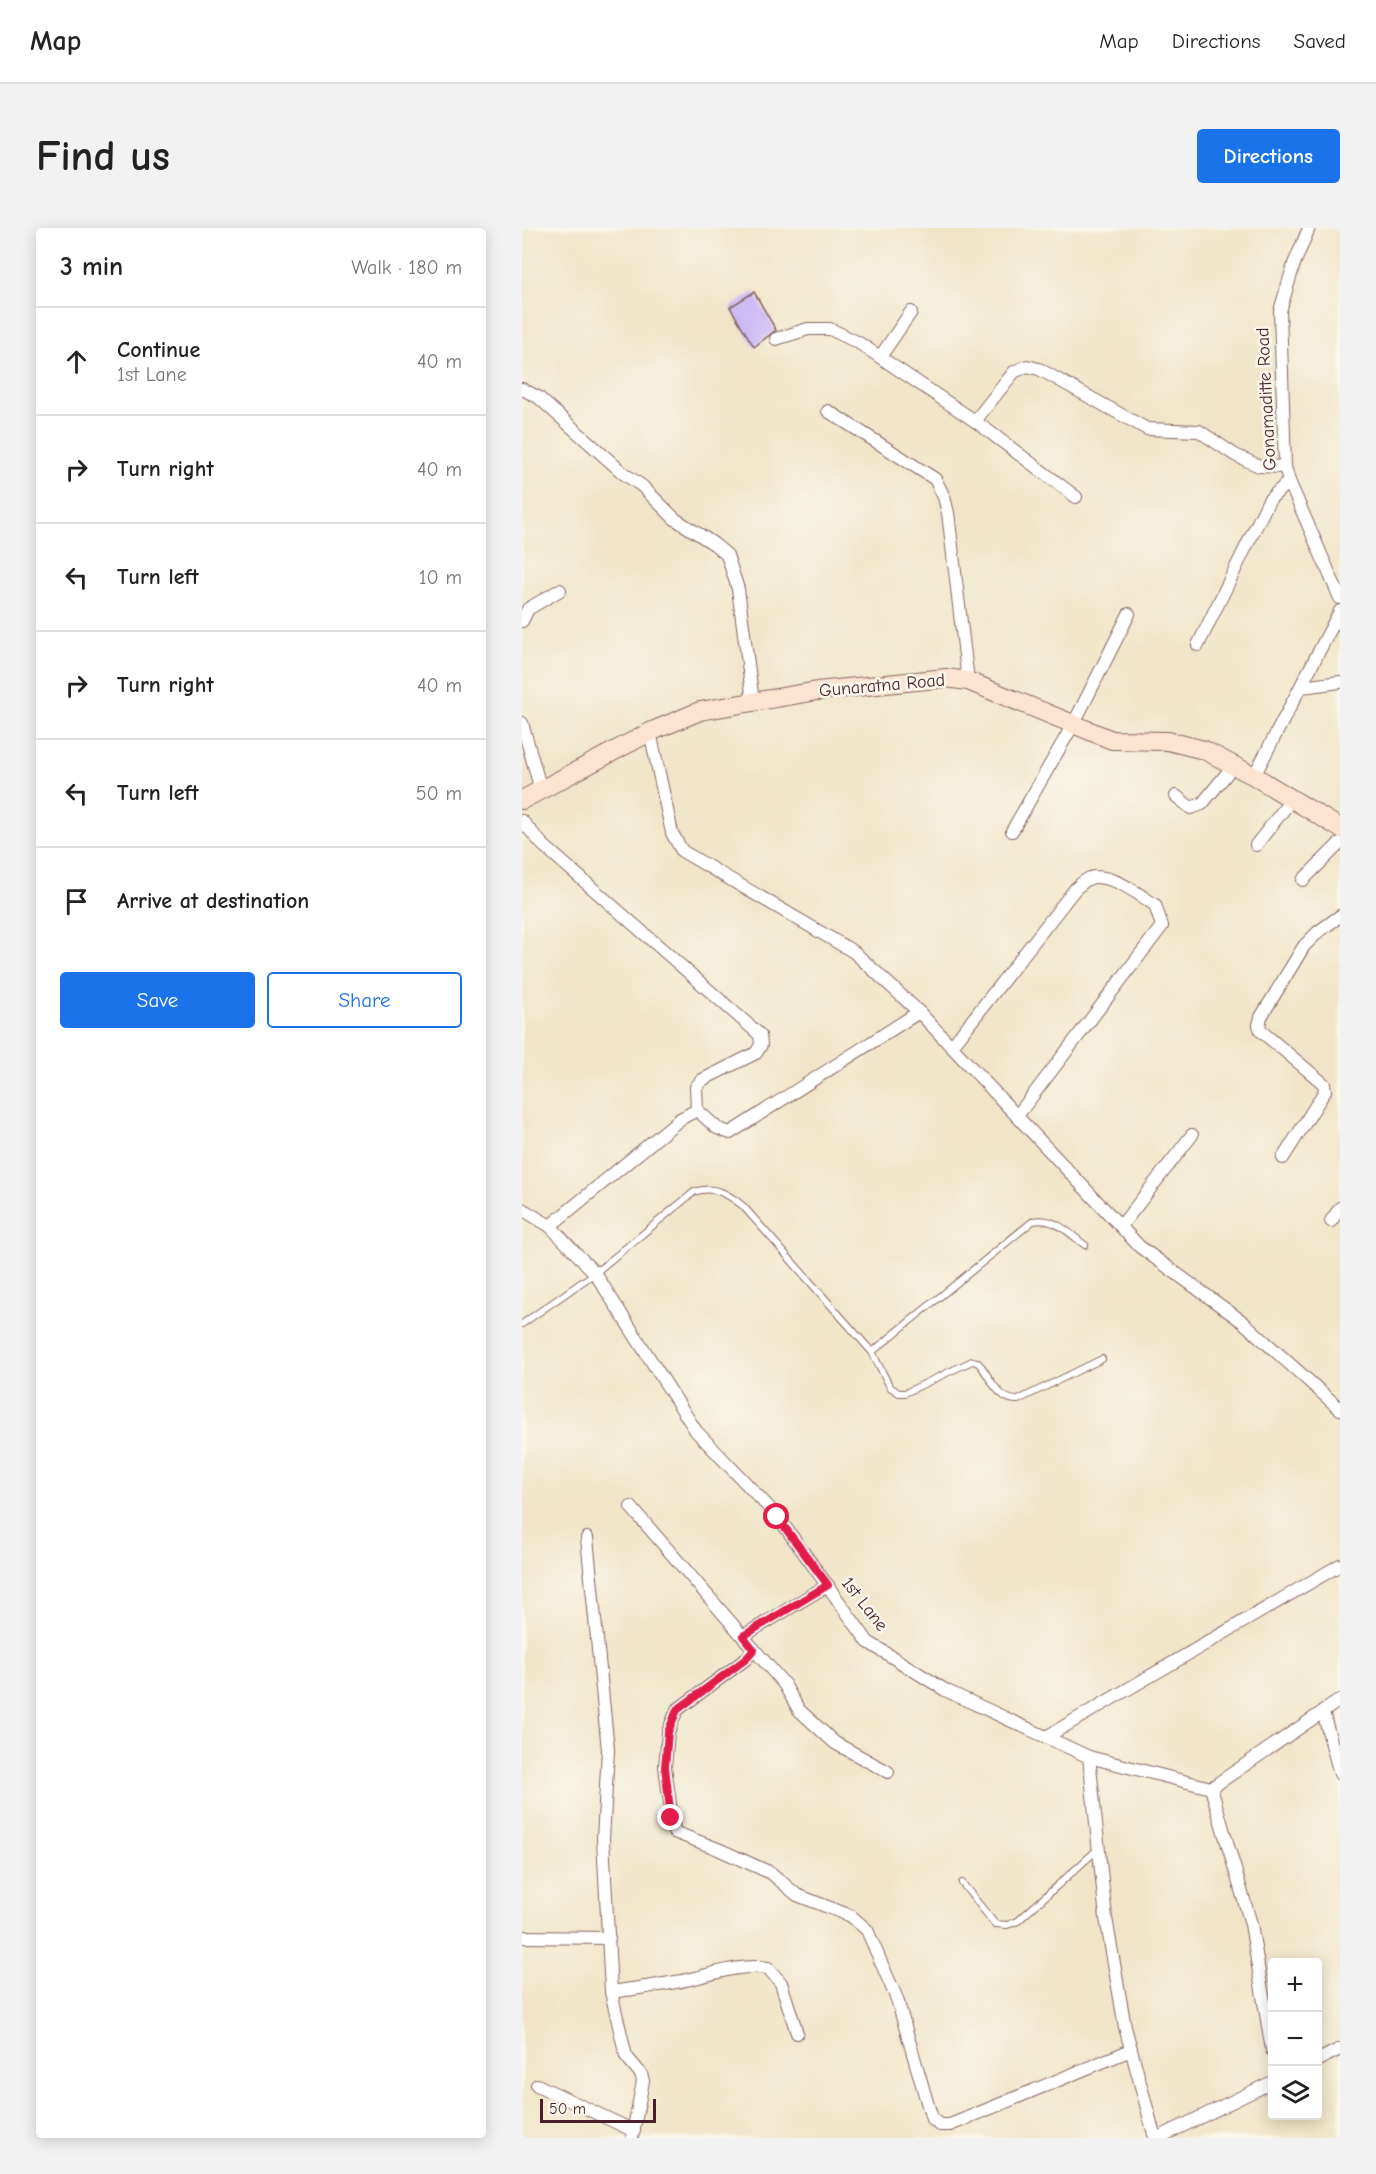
<!DOCTYPE html>
<html lang="en">
<head>
<meta charset="utf-8">
<style>
	:root { --surface:#fff; --page:#f2f2f2; --text:#222; --muted:#767676; --line:#e0e0e0; --accent:#1a73e8 }
	body { margin:0; font-family:"Comic Neue",sans-serif; background:var(--page); color:var(--text) }
	.controls { position:absolute; right:18px; bottom:18px; display:grid; overflow:hidden; border-radius:6px; box-shadow:0 3px 15px #0003 }
	.controls button { width:54px; height:54px; display:grid; place-items:center; padding:0; border:0; border-bottom:2px solid var(--line); background:var(--surface); color:var(--text); font:30px sans-serif }
	.scale { position:absolute; left:18px; bottom:15px; width:116px; box-sizing:border-box; padding-left:6px; border:3px solid #4a1f2b; border-top:0; font-size:16px; line-height:21px; white-space:nowrap; color:#4a1f2b; -webkit-text-stroke:4px #fbf7ec; paint-order:stroke }
	.stop { position:absolute; width:18px; height:18px; margin:-14px; border:4px solid #e11d48; border-radius:50%; background:#fff }
	.stop.end { background:#e11d48; border-color:#fff; box-shadow:0 2px 6px #0008 }
	.list { margin:0; padding:0; list-style:none }
	h2 { display:flex; justify-content:space-between; align-items:center; height:78px; margin:0; padding:0 24px; font-size:26px }
	h2 small { font-size:20px; font-weight:400; color:var(--muted) }
	.list li { display:grid; grid-template-columns:39px 1fr auto; gap:18px; align-items:center; box-sizing:border-box; height:108px; padding:0 24px; border-top:2px solid var(--line) }
	.list b { display:block; font-size:22px; white-space:nowrap }
	.list p { margin:0; font-size:20px; white-space:nowrap; color:var(--muted) }
	.list em { font-size:20px; font-style:normal; color:var(--muted) }
	.actions { display:flex; gap:12px; padding:18px 24px }
	.actions a { flex:1; padding:14px 0; border:2px solid var(--accent); border-radius:6px; text-align:center; font-size:21px; color:var(--accent) }
	.actions .main { background:var(--accent); color:#fff }
	.icon { flex:none; width:33px; height:33px; fill:none; stroke:currentColor; stroke-width:2; stroke-linecap:round; stroke-linejoin:round }
	.map { position:relative; flex:none; width:818px; height:1910px; overflow:hidden; border-radius:6px }
	header { display:flex; align-items:center; gap:36px; box-sizing:border-box; height:84px; padding:0 30px; background:var(--surface); border-bottom:2px solid var(--line) }
	header strong { font-size:28px }
	nav { display:flex; gap:33px; margin-inline-start:auto; font-size:21px }
	.intro { display:flex; align-items:center; justify-content:space-between; box-sizing:border-box; height:144px; padding:0 36px }
	h1 { margin:0; font-size:42px }
	.button { padding:15px 27px; border-radius:6px; background:var(--accent); color:#fff; font-size:21px; font-weight:700 }
	main { display:flex; gap:36px; padding:0 36px }
	aside { flex:1; background:var(--surface); border-radius:6px; box-shadow:0 3px 15px #0003 }
	.map>svg:first-child { display:block }
	.building { fill:#c9b6f6 }
	.lines { fill:none; stroke-linecap:round; stroke-linejoin:round }
	.lane-casing { stroke:#846462; stroke-width:8 }
	.street-casing { stroke:#846462; stroke-width:14 }
	.secondary-casing { stroke:#846462; stroke-width:20 }
	.lane { stroke:#fff; stroke-width:6 }
	.street { stroke:#fff; stroke-width:12 }
	.secondary { stroke:#fde4d1; stroke-width:18 }
	.route { stroke:#e11d48; stroke-width:8 }
	.labels { text-anchor:middle; stroke-width:5; stroke-linejoin:round; paint-order:stroke }
	.street-label { font-size:18px; fill:#4a1f2b; stroke:#fbf7ec }
</style>
</head>
<body>
<header>
<strong>Map</strong>
<nav><a>Map</a><a>Directions</a><a>Saved</a></nav>
</header>
<div class="intro"><h1>Find us</h1><a class="button">Directions</a></div>
<main>
<aside>
<h2>3 min<small>Walk · 180 m</small></h2>
<ul class="list">
<li><svg class="icon" aria-label="ahead" viewBox="0 0 24 24"><path d="M12 20V5M6 11l6-6 6 6"/></svg><div><b>Continue</b><p>1st Lane</p></div><em>40 m</em></li>
<li><svg class="icon" aria-label="right" viewBox="0 0 24 24"><path d="M7 20v-9h11M14 6l5 5-5 5"/></svg><div><b>Turn right</b></div><em>40 m</em></li>
<li><svg class="icon" aria-label="left" viewBox="0 0 24 24"><path d="M17 20v-9H6M10 6l-5 5 5 5"/></svg><div><b>Turn left</b></div><em>10 m</em></li>
<li><svg class="icon" aria-label="right" viewBox="0 0 24 24"><path d="M7 20v-9h11M14 6l5 5-5 5"/></svg><div><b>Turn right</b></div><em>40 m</em></li>
<li><svg class="icon" aria-label="left" viewBox="0 0 24 24"><path d="M17 20v-9H6M10 6l-5 5 5 5"/></svg><div><b>Turn left</b></div><em>50 m</em></li>
<li><svg class="icon" aria-label="arrive" viewBox="0 0 24 24"><path d="M6 21V4h12l-3 4 3 4H6"/></svg><div><b>Arrive at destination</b></div></li>
</ul>
<div class="actions"><a class="main">Save</a><a>Share</a></div>
</aside>
<div class="map">
<svg width="818" height="1910" viewBox="0 0 818 1910">
	<rect width="100%" height="100%" fill="#fbf7ec"/>
	<filter id="ink" filterUnits="userSpaceOnUse"><feTurbulence type="fractalNoise" baseFrequency=".0167" numOctaves="2"/><feDisplacementMap in="SourceGraphic" scale="12" xChannelSelector="R" yChannelSelector="G"/><feConvolveMatrix kernelMatrix="1 2 1 2 8 2 1 2 1" color-interpolation-filters="sRGB"/></filter>
	<filter id="wash" filterUnits="userSpaceOnUse"><feTurbulence type="fractalNoise" baseFrequency=".008" numOctaves="4" result="noise"/><feDisplacementMap in="SourceGraphic" scale="24" xChannelSelector="R" yChannelSelector="G"/><feGaussianBlur stdDeviation="1.35" result="paint"/><feColorMatrix in="noise" values="0 0 0 0 0 0 0 0 0 0 0 0 0 0 0 0 0 1.4 0 .05"/><feComposite in="paint" operator="in"/></filter>
	<g filter="url(#wash)">
		<rect width="100%" height="100%" fill="#f0e5c8"/>
		<g id="blocks">
			<path class="building" d="M232,64L254,102L232,119L208,79Z"/>
		</g>
	</g>
	<g filter="url(#ink)">
		<use href="#blocks" fill-opacity="0" stroke="#846462" stroke-width="1.5"/>
		<g class="lines">
			<defs>
				<g id="lane">
					<path d="M0,1096L73,1045L172,964C192,957 206,966 221,978L350,1124L368,1159L377,1165H383L450,1133L455,1134L459,1138C469,1151 477,1173 496,1172L580,1131"/>
					<path d="M350,1124L511,993C532,988 548,1006 563,1017"/>
					<path d="M440,1655L473,1696L485,1697L496,1693L576,1621"/>
				</g>
				<g id="street">
					<path d="M787,0L772,36L758,83L763,239L767,253L818,370"/>
					<path d="M254,111L286,101H308L337,115L453,193"/>
					<path d="M358,129L389,84"/>
					<path d="M0,161L16,169L101,245L120,258L153,291L192,316L205,327L216,361L231,473"/>
					<path d="M306,183L413,251L422,269L426,285L446,453"/>
					<path d="M554,269L453,193L492,144L505,138L517,141L625,201L677,203L713,227L737,238L763,239"/>
					<path d="M0,393L6,381L38,362"/>
					<path d="M676,417L747,272L767,253"/>
					<path d="M780,459L818,454"/>
					<path d="M0,495L19,562"/>
					<path d="M128,504L150,605L160,623L332,724L397,784L618,1019L721,1094L818,1181"/>
					<path d="M732,548L818,383"/>
					<path d="M654,568L669,580L680,576L712,537"/>
					<path d="M0,593L21,617L238,807L239,817L234,825L180,852L174,859L175,882"/>
					<path d="M490,603L552,495L607,386"/>
					<path d="M734,617L770,571"/>
					<path d="M781,652L818,615"/>
					<path d="M430,818L553,661C559,656 566,649 573,649C595,649 616,666 633,677L640,698L495,888"/>
					<path d="M761,930L803,863L802,856L739,803L737,797L739,789L782,718L796,704L818,688"/>
					<path d="M0,981L28,998L73,1045L174,1203L256,1289L346,1414L423,1462L567,1529L689,1560L818,1472"/>
					<path d="M809,993L818,980"/>
					<path d="M28,998L158,891L175,882L195,900L208,905L397,784"/>
					<path d="M599,998L670,907"/>
					<path d="M109,1279L262,1456L277,1482L313,1515L366,1544"/>
					<path d="M65,1310L86,1522L81,1611L89,1764L104,1828L119,1846L121,1853L110,1910"/>
					<path d="M221,1408L306,1357"/>
					<path d="M232,1421L224,1431L155,1482L146,1504L143,1539L152,1604L196,1621L249,1645L275,1667L329,1688L345,1702L375,1771L410,1891L418,1897H428L609,1822"/>
					<path d="M801,1484L818,1546"/>
					<path d="M524,1509L818,1337"/>
					<path d="M567,1529L584,1690L603,1799L633,1910"/>
					<path d="M689,1560L729,1696L750,1822"/>
					<path d="M0,1709L87,1710"/>
					<path d="M89,1764C111,1761 133,1758 154,1754C184,1749 215,1735 246,1740L259,1755L275,1805"/>
					<path d="M796,1832L818,1821"/>
					<path d="M15,1857L112,1903"/>
					<path d="M636,1910L750,1854"/>
				</g>
				<path id="secondary" d="M0,572L128,504L178,483L295,463L424,450L446,453L590,512L646,513L682,522L732,548L818,600"/>
			</defs>
			<use href="#lane" class="lane-casing"/>
			<use href="#street" class="street-casing"/>
			<use href="#secondary" class="secondary-casing"/>
			<use href="#lane" class="lane"/>
			<use href="#street" class="street"/>
			<use href="#secondary" class="secondary"/>
		</g>
	</g>
	<g class="lines" filter="url(#ink)">
		<path class="route" d="M149,1590L143,1539L146,1504L155,1482L224,1431L232,1422L221,1408L306,1357L255,1289"/>
	</g>
	<g class="labels">
		<g class="street-label">
			<text transform="translate(744 171) rotate(-93)" y="6">Gonamaditte Road</text>
			<text transform="translate(360 457) rotate(-5)" y="6">Gunaratna Road</text>
			<text transform="translate(343 1376) rotate(52)" y="6">1st Lane</text>
		</g>
	</g>
</svg>
<div class="controls">
<button>+</button>
<button>−</button>
<button><svg class="icon" aria-label="layers" viewBox="0 0 24 24"><path d="M12 4l9 5-9 5-9-5zM3 14l9 5 9-5"/></svg></button>
</div>
<div class="scale">50 m</div>
<div class="stop" style="left:255px;top:1289px"></div>
<div class="stop end" style="left:149px;top:1590px"></div>
</div>
</main>
</body>
</html>
